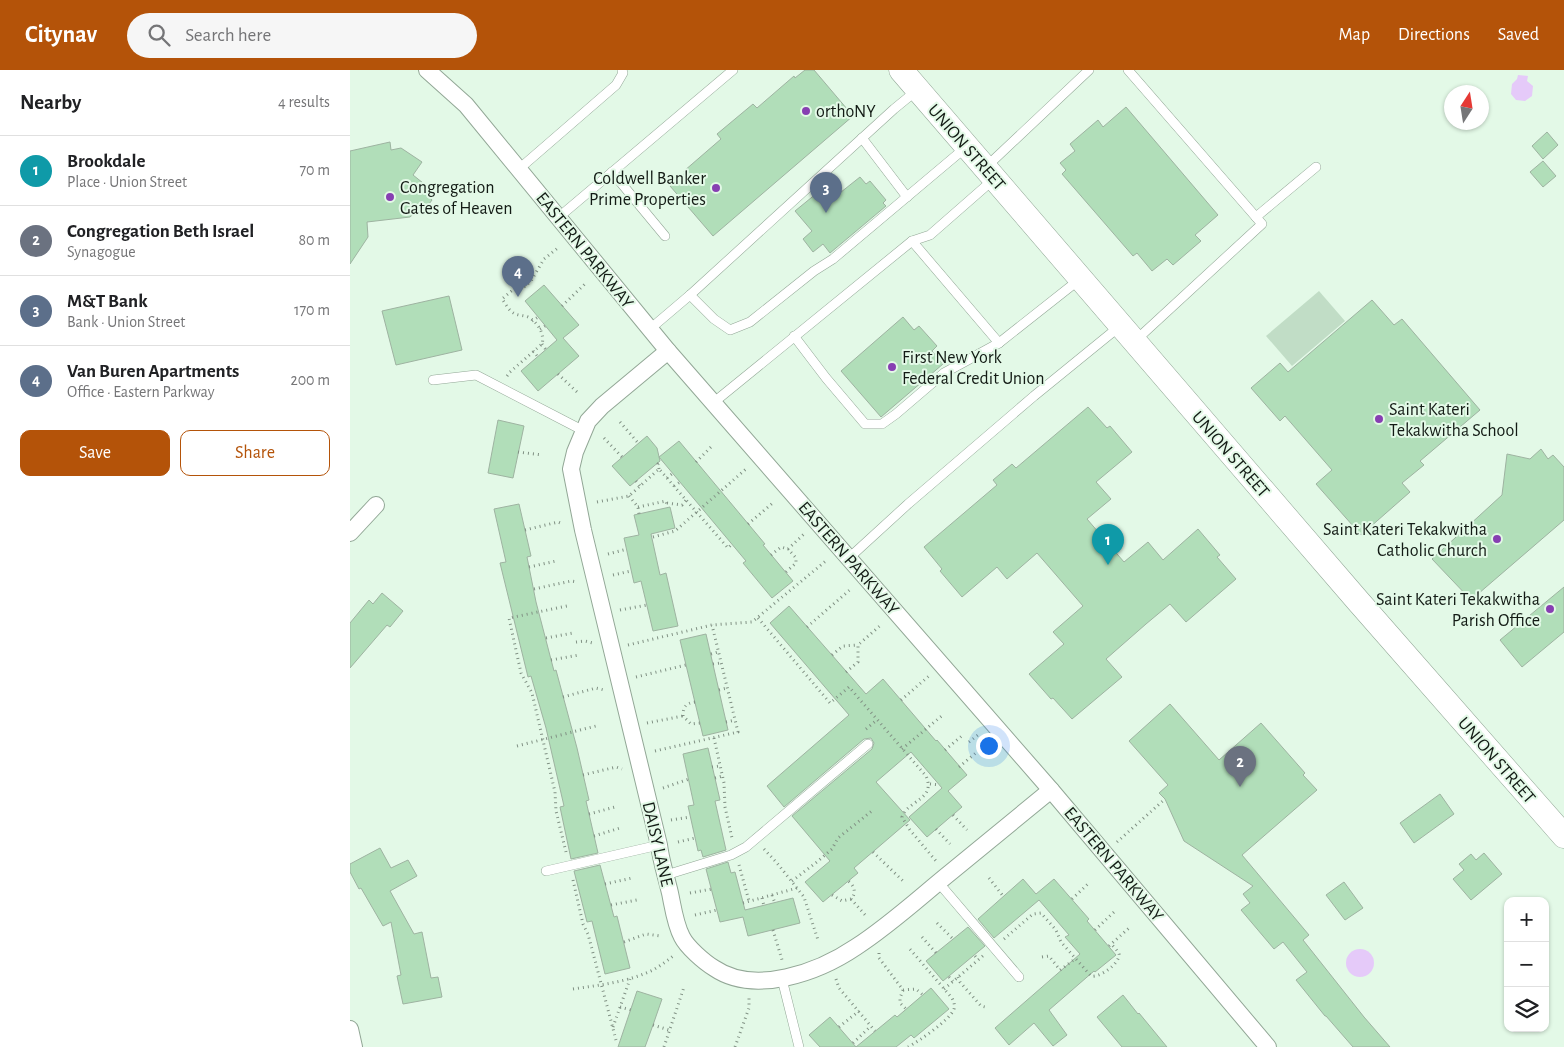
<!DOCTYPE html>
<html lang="en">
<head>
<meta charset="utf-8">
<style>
	:root { --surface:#fff; --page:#f6f6f6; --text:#202124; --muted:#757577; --line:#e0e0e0; --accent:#b45309 }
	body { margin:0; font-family:"Alegreya Sans",sans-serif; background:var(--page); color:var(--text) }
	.controls { position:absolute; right:15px; bottom:15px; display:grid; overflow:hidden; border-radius:10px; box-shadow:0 1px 4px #0004 }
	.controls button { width:45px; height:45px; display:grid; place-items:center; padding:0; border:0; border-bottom:1px solid var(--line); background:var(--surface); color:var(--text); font:25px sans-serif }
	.compass { position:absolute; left:1094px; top:15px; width:45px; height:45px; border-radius:50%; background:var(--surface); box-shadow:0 1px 4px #0004; rotate:12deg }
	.you { position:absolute; left:638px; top:675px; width:18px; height:18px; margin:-12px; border:4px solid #fff; border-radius:50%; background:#1a73e8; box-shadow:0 0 0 8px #1a73e833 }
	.badge { display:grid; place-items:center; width:32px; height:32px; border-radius:50%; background:var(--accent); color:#fff; font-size:16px; font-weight:700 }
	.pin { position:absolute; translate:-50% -41px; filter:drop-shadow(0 1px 2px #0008) }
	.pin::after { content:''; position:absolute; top:26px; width:18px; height:15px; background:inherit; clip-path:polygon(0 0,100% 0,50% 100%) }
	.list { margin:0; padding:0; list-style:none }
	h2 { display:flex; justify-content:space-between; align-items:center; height:65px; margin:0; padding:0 20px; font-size:21px }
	h2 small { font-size:16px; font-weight:400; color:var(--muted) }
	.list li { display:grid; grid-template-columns:32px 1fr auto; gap:15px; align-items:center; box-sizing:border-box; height:70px; padding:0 20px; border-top:1px solid var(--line) }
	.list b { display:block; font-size:19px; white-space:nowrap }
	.list p { margin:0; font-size:16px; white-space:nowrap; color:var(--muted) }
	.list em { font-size:16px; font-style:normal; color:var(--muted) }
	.actions { display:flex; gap:10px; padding:15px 20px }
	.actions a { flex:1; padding:11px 0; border:1px solid var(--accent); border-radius:10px; text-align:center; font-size:18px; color:var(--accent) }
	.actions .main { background:var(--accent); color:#fff }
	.icon { flex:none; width:28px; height:28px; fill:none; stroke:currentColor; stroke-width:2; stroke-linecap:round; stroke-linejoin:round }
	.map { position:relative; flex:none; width:1214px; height:977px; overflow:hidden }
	header { display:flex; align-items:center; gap:30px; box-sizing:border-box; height:70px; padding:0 25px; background:var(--accent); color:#fff }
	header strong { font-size:24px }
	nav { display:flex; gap:28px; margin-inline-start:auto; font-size:18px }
	.search { width:350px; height:45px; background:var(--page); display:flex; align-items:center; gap:12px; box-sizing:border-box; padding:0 18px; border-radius:28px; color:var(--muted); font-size:19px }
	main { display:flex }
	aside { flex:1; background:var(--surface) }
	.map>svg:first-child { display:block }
	.green { fill:#c1ddc6 }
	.water { fill:#e5caf9 }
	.building { fill:#b1deb9; stroke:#9eb3a1 }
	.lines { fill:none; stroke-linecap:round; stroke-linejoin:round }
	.service-casing { stroke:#92a796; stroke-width:10 }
	.minor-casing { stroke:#92a796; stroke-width:18 }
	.secondary-casing { stroke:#92a796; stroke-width:25 }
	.path { stroke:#819184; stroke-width:3; stroke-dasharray:1 4; stroke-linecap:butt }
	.service { stroke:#fff; stroke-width:9 }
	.minor { stroke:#fff; stroke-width:16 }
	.secondary { stroke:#fff; stroke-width:24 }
	.poi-dot { fill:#873fb2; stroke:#e3f9e7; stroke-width:2 }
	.labels { text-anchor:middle; stroke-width:4; stroke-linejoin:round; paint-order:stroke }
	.poi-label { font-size:18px; fill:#131b15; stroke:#e3f9e7; text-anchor:start }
	.street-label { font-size:18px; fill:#131b15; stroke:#e3f9e7 }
</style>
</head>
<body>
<header>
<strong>Citynav</strong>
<div class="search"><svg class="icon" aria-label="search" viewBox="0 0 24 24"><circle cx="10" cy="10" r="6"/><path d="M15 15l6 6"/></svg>Search here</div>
<nav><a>Map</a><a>Directions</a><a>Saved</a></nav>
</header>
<main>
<aside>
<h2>Nearby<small>4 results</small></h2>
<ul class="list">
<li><span class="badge" style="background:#0f9aa8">1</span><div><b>Brookdale</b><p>Place · Union Street</p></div><em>70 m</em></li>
<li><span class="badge" style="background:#6b7280">2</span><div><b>Congregation Beth Israel</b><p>Synagogue</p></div><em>80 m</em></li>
<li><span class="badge" style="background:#5c6f8a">3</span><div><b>M&amp;T Bank</b><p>Bank · Union Street</p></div><em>170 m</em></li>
<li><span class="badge" style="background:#5c6f8a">4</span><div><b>Van Buren Apartments</b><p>Office · Eastern Parkway</p></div><em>200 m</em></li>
</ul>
<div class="actions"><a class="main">Save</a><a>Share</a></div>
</aside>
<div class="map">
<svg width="1214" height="977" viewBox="0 0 1214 977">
	<rect width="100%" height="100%" fill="#e3f9e7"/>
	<path class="green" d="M969,221L995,251L942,296L916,266Z"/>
	<g class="water">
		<path d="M1168,5L1178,6L1177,11L1183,16L1182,26L1175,31L1166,30L1161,24L1162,14L1167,9Z"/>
		<circle cx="1010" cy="893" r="14"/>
	</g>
	<g class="building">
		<path d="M455,0H464L503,46L363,166L320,116L335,103L334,101L371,69L367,64L403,34L407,38L444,6L445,8Z"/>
		<path d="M776,37L868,145L845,165L851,171L823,195L817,189L802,201L787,183L783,186L712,104L716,100L710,93L725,81L720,74L748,50L753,57Z"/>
		<path d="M1197,62L1208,75L1193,89L1182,76Z"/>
		<path d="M40,72L41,80L51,78L72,92L63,105L73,113L70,116L82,130L73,142L68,140L60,147L17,152L18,167L0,194V81Z"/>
		<path d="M1193,91L1206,106L1193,117L1180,102Z"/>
		<path d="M510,107L516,114L520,111L536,130L533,133L536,136L480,183L473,174L463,182L453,169L462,161L445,141L467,123L476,134Z"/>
		<path d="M194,215L229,255L213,268L229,286L188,321L171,301L207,270L175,231Z"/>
		<path d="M99,226L112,280L46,295L32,241Z"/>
		<path d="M1022,230L1044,255L1052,249L1130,340L1070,391L1074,395L1052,413L1060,422L1011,465L966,414L982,400L935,346L930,351L901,318L930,293L938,302Z"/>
		<path d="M553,247L564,260L569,256L587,276L582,281L593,294L531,347L491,301Z"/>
		<path d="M738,337L757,358L760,356L782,382L746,412L761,429L737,449L774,492L798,472L813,490L848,459L870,485L867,487L886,509L836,552L820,534L796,554L756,589L772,607L722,649L703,628L701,629L679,604L714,574L703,562L733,536L687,483L657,509L647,497L612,527L590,501L592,499L574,477L647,415L643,410L662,394L666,398Z"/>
		<path d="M148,350L174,356L163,408L138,403Z"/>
		<path d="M297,366L307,378L310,391L280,416L262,396Z"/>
		<path d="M329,371L415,474L413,475L443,511L422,528L393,493L396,491L309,387Z"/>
		<path d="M1191,379L1198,389L1203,385L1214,397V450L1121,530L1082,489L1152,425L1157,384L1180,389Z"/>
		<path d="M169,434L181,486L177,487L186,532L204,601L206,600L227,678L239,730L236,731L248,783L221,789L210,737L214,736L196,658L181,606L178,607L150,493L156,492L144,439Z"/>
		<path d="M320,437L325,458L301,464L310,505L316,503L328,556L303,561L291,511L284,513L274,468L289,465L284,445Z"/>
		<path d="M1214,517V562L1172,597L1150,570Z"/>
		<path d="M32,523L53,541L40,557L37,555L0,598V553L19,530L23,534Z"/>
		<path d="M439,536L516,624L533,609L586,671L587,670L617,705L598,721L612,737L577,767L559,747L592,718L561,682L526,712L560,750L504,798L508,803L473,832L455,812L480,791L442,746L522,679L524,673L521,668L514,669L434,737L417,716L499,645L420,553Z"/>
		<path d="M356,564L378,660L353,666L330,570Z"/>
		<path d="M820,634L869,690L911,653L955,703L953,705L967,720L892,785L959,865L953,870L1014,947L1040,977H1003L976,946H975L946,910L957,902L933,872L924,879L891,840L900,833L893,824L903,816L834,771L815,729L809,723L818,715L779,671Z"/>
		<path d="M358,678L370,730L365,731L376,780L353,787L351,780L348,781L338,736L344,735L333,684Z"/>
		<path d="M1090,724L1104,744L1064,773L1050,753Z"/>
		<path d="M30,778L41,798L58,790L67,806L40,821L64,864L72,862L81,908L88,907L92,927L53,934L47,906L51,905L41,852L33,856L11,818L9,819L0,802V794Z"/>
		<path d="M1134,783L1152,804L1121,830L1103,809L1114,800L1109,794L1121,784L1126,790Z"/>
		<path d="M378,792L381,803L385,802L395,840L443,828L450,853L398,866L393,847L370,852L356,799Z"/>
		<path d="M250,795L264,847L267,846L280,898L255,904L242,851L237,852L224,801Z"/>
		<path d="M673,809L686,824L704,809L739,849L737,851L766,885L745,902L744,901L699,940L717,965L703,976L684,953L659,975L645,958L730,884L715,867L719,865L689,830L644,868L628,849Z"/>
		<path d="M994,812L1013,838L995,850L976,825Z"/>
		<path d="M618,857L635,876L593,911L576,891Z"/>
		<path d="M581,918L599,939L564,968L561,965L546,977H470L459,965L480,947L506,977L545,945L547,947Z"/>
		<path d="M287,921L312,929L303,955L295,977H268Z"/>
		<path d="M773,925L788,944L789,943L817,977H772L747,947Z"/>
	</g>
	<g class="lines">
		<defs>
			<g id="service">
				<path d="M778,0L912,154L785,271"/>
				<path d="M512,68L557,127"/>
				<path d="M635,98L739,0"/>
				<path d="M169,99L266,15L273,3L272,0"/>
				<path d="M262,102L315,166"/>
				<path d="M209,147L383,0"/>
				<path d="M906,147L966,97"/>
				<path d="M562,171L649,273"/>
				<path d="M340,225L364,249L380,260L400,252L464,201L483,189L615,78"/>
				<path d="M300,259L340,225L544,39L566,21"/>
				<path d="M444,266L476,308L515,354H532L546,344L594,303L649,273L730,209"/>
				<path d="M83,310L126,305L234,361"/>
				<path d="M363,333L562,171L580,165L644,109"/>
				<path d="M499,488L558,434L684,326L770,256"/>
				<path d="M196,801L309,775"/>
				<path d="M316,805L381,785L396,777L518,674"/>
				<path d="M588,812L669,907"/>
				<path d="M432,909L449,977"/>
			</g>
			<g id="minor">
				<path d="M77,0L116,35L318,281L701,720L918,977"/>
				<path d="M318,281L252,336L238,351L225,382L221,399L233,460L309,775C311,791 316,806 320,823C323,837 325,854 332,867C337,877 354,892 364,898C405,926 469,902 506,877C540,855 570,827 601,802C635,774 668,747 701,720"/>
				<path d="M0,463L26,435"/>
				<path d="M0,959L4,977"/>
			</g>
			<path id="secondary" d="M551,0L1008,531L1214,766"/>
		</defs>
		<use href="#service" class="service-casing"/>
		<use href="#minor" class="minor-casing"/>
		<use href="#secondary" class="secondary-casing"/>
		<g class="path">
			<path d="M174,217L181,211L194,189L209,177"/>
			<path d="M212,236L237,212"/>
			<path d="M182,251L188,247"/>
			<path d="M190,259L195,256"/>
			<path d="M192,274L196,280"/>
			<path d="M183,281L188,287"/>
			<path d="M208,304L227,322"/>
			<path d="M157,306L160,302L192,274C195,265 188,252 178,247C173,245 167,246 162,242C158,239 155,233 152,229L172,212L176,216"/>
			<path d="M270,352L289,374"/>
			<path d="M254,368L272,387"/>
			<path d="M168,382L192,385"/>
			<path d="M346,392L363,375"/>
			<path d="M309,399L308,394L312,391"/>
			<path d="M317,408L323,403"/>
			<path d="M286,411L290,416"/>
			<path d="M324,416L330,412"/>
			<path d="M279,426L288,437L289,444"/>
			<path d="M247,432L279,426L309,399L378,478L382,474"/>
			<path d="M317,433L332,435L336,430"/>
			<path d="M288,437L316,431L317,435"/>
			<path d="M398,454L424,432"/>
			<path d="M175,460L208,452L213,454"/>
			<path d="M303,467L325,461L396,399"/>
			<path d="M258,484L277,479"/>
			<path d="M421,485L431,477L438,479L454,464"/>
			<path d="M179,497L206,491"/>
			<path d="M436,502L446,493V488L438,479"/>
			<path d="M263,505L281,501"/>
			<path d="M184,519L221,511L227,512"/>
			<path d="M270,540L297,535"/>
			<path d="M408,548L480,633L499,617L576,706C586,730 559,729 552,747L560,760L586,791"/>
			<path d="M457,557L502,518"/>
			<path d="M196,568L223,563"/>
			<path d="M226,572L235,571L243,573"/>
			<path d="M278,575L362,555L402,552L477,490"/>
			<path d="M361,584L368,582"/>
			<path d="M482,585L493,576L508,575"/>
			<path d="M201,590L229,585"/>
			<path d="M363,594L371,593"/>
			<path d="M496,602L508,592V575L532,554"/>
			<path d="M286,607L336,595"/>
			<path d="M369,620L377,618"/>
			<path d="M213,627L246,618L254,620"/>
			<path d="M551,630L579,606"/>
			<path d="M345,632C336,633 333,637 333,646L341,654L350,653"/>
			<path d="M376,652L385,650"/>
			<path d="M297,653L333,646"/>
			<path d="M516,659L527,650"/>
			<path d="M364,668L374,713L375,737L382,768"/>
			<path d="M619,672L628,665"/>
			<path d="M167,676L246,656"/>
			<path d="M552,679L594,644"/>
			<path d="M595,680L613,665"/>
			<path d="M305,681L388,662L362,555"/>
			<path d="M362,697L370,696"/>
			<path d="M609,697L627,682"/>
			<path d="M233,705L266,697L272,699"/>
			<path d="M365,708L373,706"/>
			<path d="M580,714L590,715"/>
			<path d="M313,718L339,709"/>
			<path d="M239,744L265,737"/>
			<path d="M603,745L617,760"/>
			<path d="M321,750L340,747"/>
			<path d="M586,759L600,774"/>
			<path d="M244,766L270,758"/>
			<path d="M328,772L345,768"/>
			<path d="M767,772L815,729"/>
			<path d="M414,779L427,793L454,827L468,870"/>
			<path d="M216,782L206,741L205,722L182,623L171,603L159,548L217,536"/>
			<path d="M523,782L554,812"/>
			<path d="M389,795L399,831"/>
			<path d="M639,808L653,826"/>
			<path d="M223,810L233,854L238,864L266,970"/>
			<path d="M442,811L467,792L482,779L488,768L523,740"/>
			<path d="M255,814L282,808"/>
			<path d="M340,823L362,819"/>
			<path d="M422,825L425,833"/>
			<path d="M482,825L492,831L501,829C507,823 504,815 498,811"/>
			<path d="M412,828L414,836"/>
			<path d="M501,829L517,847"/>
			<path d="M722,829L740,812"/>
			<path d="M393,833L447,818"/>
			<path d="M261,835L287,830"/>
			<path d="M345,845L367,840"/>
			<path d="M587,853L603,869"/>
			<path d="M423,860L432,890"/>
			<path d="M745,860L764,842"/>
			<path d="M572,867L586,883"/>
			<path d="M654,869L683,844L691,843L706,860L711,872L741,906C749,908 770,894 769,884C768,881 764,877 761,874"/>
			<path d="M274,872L296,864L311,866"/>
			<path d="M759,876L779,858"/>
			<path d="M529,883V888L553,920L550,928V933L556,939"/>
			<path d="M625,886L628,890"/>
			<path d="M692,887L699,886L710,900L725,889"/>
			<path d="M599,907L603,911"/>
			<path d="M608,907L610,912L631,936L635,937"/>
			<path d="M486,909L489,918L525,961"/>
			<path d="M223,919C250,915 278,912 303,900C310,896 317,891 323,886"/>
			<path d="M594,919L634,885"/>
			<path d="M553,920L566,919L573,925"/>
			<path d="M270,937L281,940"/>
			<path d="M303,955L319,960"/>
			<path d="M263,957L280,909"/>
			<path d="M489,957L509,941"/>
			<path d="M503,973L521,956"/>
			<path d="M314,977L334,917"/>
			<path d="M385,977L399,938V928"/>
			<path d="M558,977C569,971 600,950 604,939C605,935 604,932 602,928L559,878"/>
		</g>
		<use href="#service" class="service"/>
		<use href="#minor" class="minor"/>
		<use href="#secondary" class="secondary"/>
	</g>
	<g class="poi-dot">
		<circle cx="456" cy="41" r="5"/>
		<circle cx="366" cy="118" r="5"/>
		<circle cx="40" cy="127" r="5"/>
		<circle cx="542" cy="297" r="5"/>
		<circle cx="1029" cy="349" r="5"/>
		<circle cx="1147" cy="469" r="5"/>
		<circle cx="1200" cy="539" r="5"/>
	</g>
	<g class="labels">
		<g class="poi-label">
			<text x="466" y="47">orthoNY</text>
			<text x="356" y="114" text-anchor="end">Coldwell Banker<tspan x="356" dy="21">Prime Properties</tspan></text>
			<text x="50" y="123">Congregation<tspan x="50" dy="21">Gates of Heaven</tspan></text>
			<text x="552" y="293">First New York<tspan x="552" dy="21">Federal Credit Union</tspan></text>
			<text x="1039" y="345">Saint Kateri<tspan x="1039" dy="21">Tekakwitha School</tspan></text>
			<text x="1137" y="465" text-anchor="end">Saint Kateri Tekakwitha<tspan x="1137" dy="21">Catholic Church</tspan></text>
			<text x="1190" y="535" text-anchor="end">Saint Kateri Tekakwitha<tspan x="1190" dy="21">Parish Office</tspan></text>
		</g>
		<g class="street-label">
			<text transform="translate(617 77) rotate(49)" y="6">UNION STREET</text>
			<text transform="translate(235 180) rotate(51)" y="6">EASTERN PARKWAY</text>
			<text transform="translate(881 384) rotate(49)" y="6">UNION STREET</text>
			<text transform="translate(499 488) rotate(49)" y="6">EASTERN PARKWAY</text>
			<text transform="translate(1147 690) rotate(49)" y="6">UNION STREET</text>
			<text transform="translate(308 774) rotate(77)" y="6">DAISY LANE</text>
			<text transform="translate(764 794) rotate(50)" y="6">EASTERN PARKWAY</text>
		</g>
	</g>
</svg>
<div class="controls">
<button>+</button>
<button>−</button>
<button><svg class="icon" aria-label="layers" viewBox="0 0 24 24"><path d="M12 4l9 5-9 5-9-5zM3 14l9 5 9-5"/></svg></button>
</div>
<svg class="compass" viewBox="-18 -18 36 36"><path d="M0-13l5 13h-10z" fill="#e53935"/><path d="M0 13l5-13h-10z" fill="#757577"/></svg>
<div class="you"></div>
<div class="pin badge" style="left:758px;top:495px;background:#0f9aa8">1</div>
<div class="pin badge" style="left:890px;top:717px;background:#6b7280">2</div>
<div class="pin badge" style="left:476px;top:143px;background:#5c6f8a">3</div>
<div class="pin badge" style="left:168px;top:227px;background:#5c6f8a">4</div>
</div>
</main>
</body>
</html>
